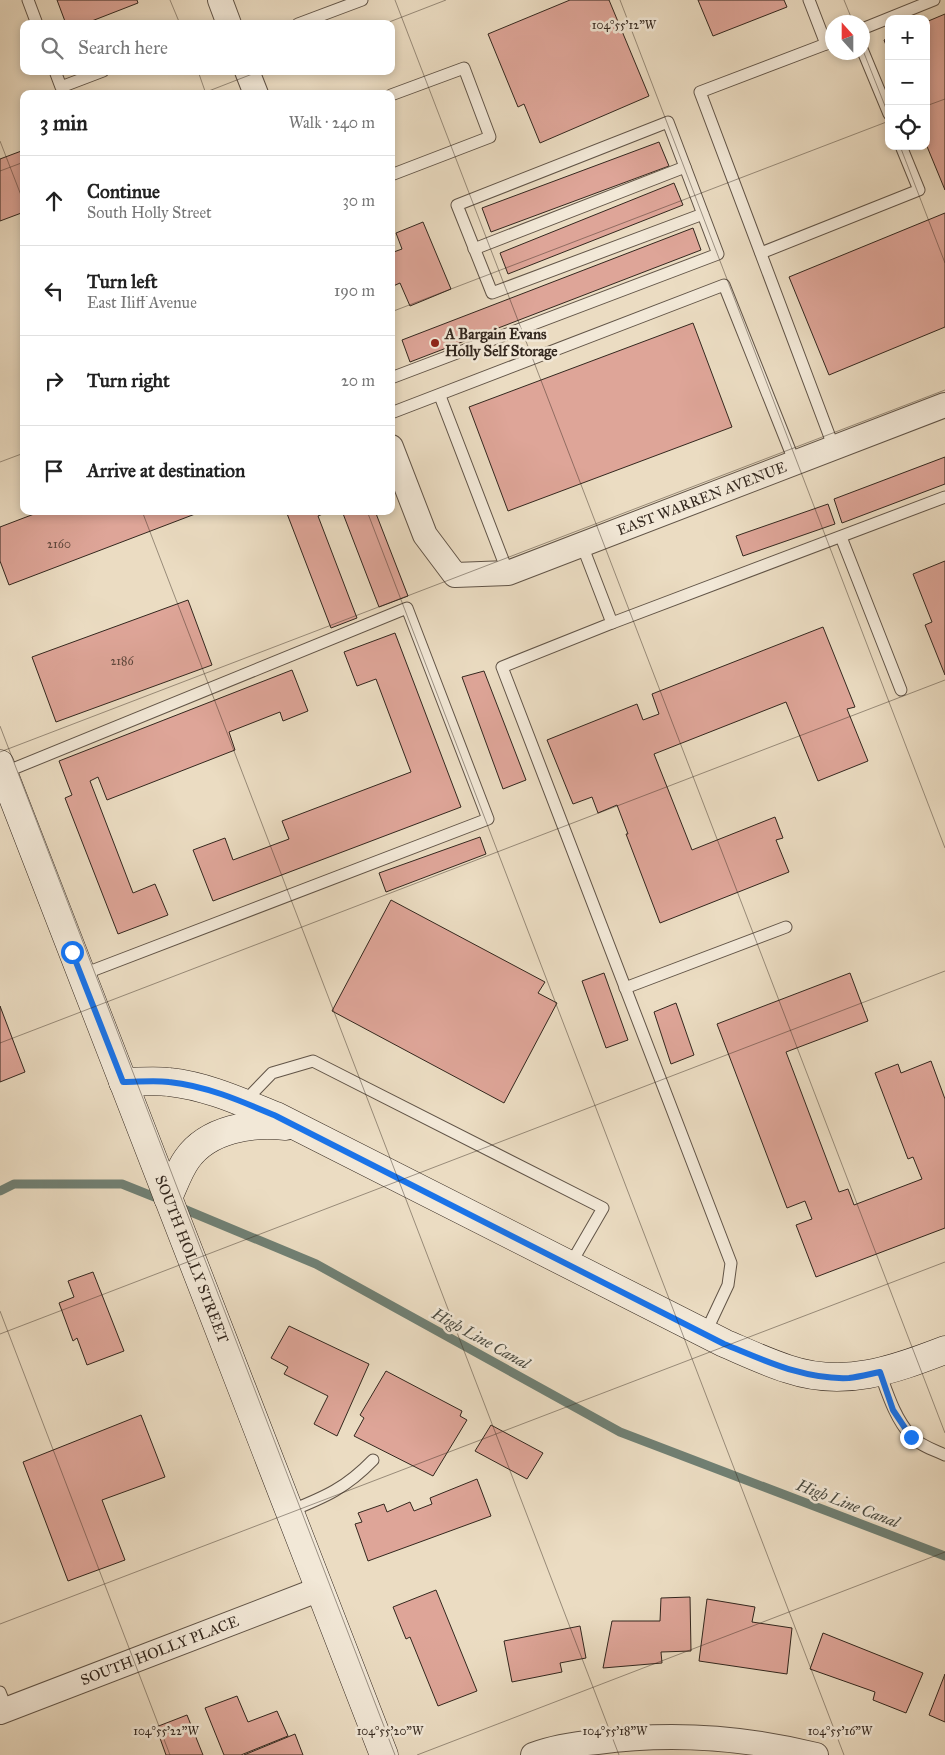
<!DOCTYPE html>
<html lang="en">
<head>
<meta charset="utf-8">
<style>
	:root { --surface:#fff; --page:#f2f2f2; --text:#222; --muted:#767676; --line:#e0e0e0 }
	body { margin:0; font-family:"IM FELL Great Primer",serif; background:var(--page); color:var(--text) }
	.controls { position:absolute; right:15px; top:15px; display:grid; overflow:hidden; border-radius:10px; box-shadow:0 2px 8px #0003 }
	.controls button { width:45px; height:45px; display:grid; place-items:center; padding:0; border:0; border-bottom:1px solid var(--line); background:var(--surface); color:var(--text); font:25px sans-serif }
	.compass { position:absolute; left:825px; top:15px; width:45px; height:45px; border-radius:50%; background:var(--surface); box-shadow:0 2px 8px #0003; rotate:339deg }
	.stop { position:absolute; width:15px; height:15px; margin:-11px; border:4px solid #1a73e8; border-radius:50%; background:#fff }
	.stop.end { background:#1a73e8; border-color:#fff; box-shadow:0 1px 5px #0008 }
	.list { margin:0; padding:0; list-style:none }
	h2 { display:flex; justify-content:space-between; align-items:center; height:65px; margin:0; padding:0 20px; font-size:21px }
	h2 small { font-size:16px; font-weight:400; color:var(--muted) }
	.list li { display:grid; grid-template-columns:32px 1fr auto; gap:15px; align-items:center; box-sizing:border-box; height:90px; padding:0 20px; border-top:1px solid var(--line) }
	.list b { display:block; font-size:19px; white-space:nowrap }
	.list p { margin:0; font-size:16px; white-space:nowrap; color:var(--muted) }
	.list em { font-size:16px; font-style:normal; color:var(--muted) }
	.icon { flex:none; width:28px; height:28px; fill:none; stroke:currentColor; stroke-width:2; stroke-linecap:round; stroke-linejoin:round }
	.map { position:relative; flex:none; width:945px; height:1755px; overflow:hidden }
	.search { position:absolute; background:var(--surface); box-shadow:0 2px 8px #0003; left:20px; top:20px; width:375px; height:55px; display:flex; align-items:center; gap:12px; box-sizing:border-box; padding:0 18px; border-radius:10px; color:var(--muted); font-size:19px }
	.panel { position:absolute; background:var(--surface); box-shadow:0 2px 8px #0003; left:20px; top:90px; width:375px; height:425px; border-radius:10px }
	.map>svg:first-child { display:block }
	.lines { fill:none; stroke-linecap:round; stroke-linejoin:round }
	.stream { stroke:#708074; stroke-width:9 }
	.building { fill:#dea598; stroke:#33271e }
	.lane-casing { stroke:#615447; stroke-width:13 }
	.street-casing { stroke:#615447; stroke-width:26 }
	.secondary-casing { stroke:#33271e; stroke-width:29 }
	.lane { stroke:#f2e8d7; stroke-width:11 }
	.street { stroke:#f2e8d7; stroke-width:24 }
	.secondary { stroke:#f2e8d7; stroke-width:28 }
	.route { stroke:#1a73e8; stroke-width:6 }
	.ticks { fill:none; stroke:#33271e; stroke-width:1; stroke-opacity:0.45 }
	.poi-dot { fill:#8f2418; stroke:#f2e8d7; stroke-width:2 }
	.labels { text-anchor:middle; stroke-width:5; stroke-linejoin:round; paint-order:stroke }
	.number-label { font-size:12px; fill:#5e463c }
	.poi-label { font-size:15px; font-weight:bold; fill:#33271e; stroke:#f2e8d7; text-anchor:start }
	.street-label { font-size:15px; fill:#33271e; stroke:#f2e8d7 }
	.water-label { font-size:16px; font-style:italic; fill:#4c4c42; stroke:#f2e8d7 }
	.ticks-label { font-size:12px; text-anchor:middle; fill:#33271e; stroke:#f2e8d7; stroke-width:5; stroke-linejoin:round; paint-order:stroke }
</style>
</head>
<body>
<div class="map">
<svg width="945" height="1755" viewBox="0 0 945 1755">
	<rect width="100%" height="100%" fill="#ebdcc2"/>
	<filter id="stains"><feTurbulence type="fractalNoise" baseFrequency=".004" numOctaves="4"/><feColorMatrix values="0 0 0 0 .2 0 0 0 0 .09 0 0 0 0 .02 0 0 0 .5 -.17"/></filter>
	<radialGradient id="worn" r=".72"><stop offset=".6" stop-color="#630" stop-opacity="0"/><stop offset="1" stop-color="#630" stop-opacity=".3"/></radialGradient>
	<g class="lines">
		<g class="stream">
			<path d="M0,1191L14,1184H122L162,1200"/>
			<path d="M179,1207L316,1264L620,1432L945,1556"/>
		</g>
	</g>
	<g class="building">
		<path d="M57,0H137L138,3L84,24H66Z"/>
		<path d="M570,0H609L649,96L540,143L524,104L518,107L488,34Z"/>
		<path d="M698,0H784L787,7L713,36Z"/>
		<path d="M945,14V190L926,144V22Z"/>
		<path d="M889,38V53L884,40Z"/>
		<path d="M659,142L669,166L491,232L482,208Z"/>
		<path d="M24,150V212L0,221V159Z"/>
		<path d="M674,183L683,205L508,274L500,253Z"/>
		<path d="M945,213V327L829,375L789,277Z"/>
		<path d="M423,222L451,289L410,306L400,283L391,287V253L402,249L396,233Z"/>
		<path d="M693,228L701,250L410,362L402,340Z"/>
		<path d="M693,323L732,427L508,511L469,407Z"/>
		<path d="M945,457V484L842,523L834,499Z"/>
		<path d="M828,504L835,524L743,556L736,536Z"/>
		<path d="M42,511H203L9,585L0,561V527Z"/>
		<path d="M286,511H330L318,516L357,618L331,628Z"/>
		<path d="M342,511H375L408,596L379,607Z"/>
		<path d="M945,561V675L925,625L932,622L913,574Z"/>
		<path d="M188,600L212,665L56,722L32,657Z"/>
		<path d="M823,627L855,707L847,709L868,761L818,781L786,702L654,754L692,850L775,817L783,838L776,840L789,872L660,923L626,834H628L617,805L598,813L592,797L573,804L547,740L637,704L643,720L659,714L652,694Z"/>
		<path d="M395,633L461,807L213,901L193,850L225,838L233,860L289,839L282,821L411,772L376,679L357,686L344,652Z"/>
		<path d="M292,670L308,711L283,721L280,712L229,732L235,750L107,800L98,777L90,781L133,893L155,884L168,915L118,934L65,798L72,795L59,761Z"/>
		<path d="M484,671L526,780L503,789L462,677Z"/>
		<path d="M480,837L486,854L386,892L379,873Z"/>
		<path d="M391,900L545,982L538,993L557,1003L504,1103L332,1011Z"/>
		<path d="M604,973L628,1040L606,1048L582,981Z"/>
		<path d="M850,973L868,1021L786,1052L839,1192L848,1189L854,1205L922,1179L913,1157L908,1159L875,1073L898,1064L901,1073L931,1061L945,1099V1228L816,1277L796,1225L812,1219L805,1201L787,1208L717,1024Z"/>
		<path d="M676,1003L694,1055L671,1064L654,1012Z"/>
		<path d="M0,1006L25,1072L0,1082Z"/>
		<path d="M93,1272L124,1351L87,1365L77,1338L73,1341L59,1303L74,1297L68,1281Z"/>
		<path d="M289,1326L369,1364L337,1436L314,1424L328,1396L284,1374L288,1367L271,1358Z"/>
		<path d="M386,1371L462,1411L460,1416L467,1420L433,1476L354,1436L364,1418L360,1415Z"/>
		<path d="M141,1415L165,1477L102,1500L125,1560L68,1581L23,1462Z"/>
		<path d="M491,1425L543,1453L527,1479L475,1451Z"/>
		<path d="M477,1479L491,1516L368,1561L355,1524L362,1522L358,1513L384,1504L387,1512L410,1502L414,1511L432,1504L430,1498Z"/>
		<path d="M436,1590L477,1691L438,1706L410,1637L406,1639L393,1607Z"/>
		<path d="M690,1597L691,1651L661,1652L662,1663L603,1668L612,1621H660L661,1598Z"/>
		<path d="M707,1599L755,1607L752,1622L792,1628L787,1674L699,1661Z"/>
		<path d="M580,1626L586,1658L560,1663L562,1672L512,1682L504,1641Z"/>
		<path d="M823,1633L923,1673L906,1713L873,1700L875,1692L810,1669Z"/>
		<path d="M945,1674V1722L929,1715Z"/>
		<path d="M237,1696L248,1722L277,1711L288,1736L241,1755H224L205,1708Z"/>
		<path d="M187,1715L203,1755H166L156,1727Z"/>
		<path d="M295,1734L303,1755H244Z"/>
	</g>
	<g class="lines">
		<defs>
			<g id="lane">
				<path d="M28,0L37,24"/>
				<path d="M809,0L826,44L831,42"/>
				<path d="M298,24L362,0"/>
				<path d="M862,29L934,0"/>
				<path d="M826,44L700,92L834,448"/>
				<path d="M862,49L889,114"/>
				<path d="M55,71L61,87L103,71"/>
				<path d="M391,95L464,68L490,137L391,175"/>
				<path d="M474,249L685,167"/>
				<path d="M761,253L919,190L901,146"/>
				<path d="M391,378L718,254L668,122L457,205L492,293L703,214"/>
				<path d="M440,396L508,573"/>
				<path d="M391,413L724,285L795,463"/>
				<path d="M841,537L901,690"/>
				<path d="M582,545L612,623L502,667L731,1263L728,1285L705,1334"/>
				<path d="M612,623L945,497"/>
				<path d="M3,773L407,608L488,819L81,975"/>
				<path d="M625,988L786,927"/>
				<path d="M244,1102L272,1073L313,1061L603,1208L570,1265"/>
				<path d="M880,1373C888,1395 895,1418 911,1436C919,1445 934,1450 945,1455"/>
				<path d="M290,1511C325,1497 346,1488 373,1460"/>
				<path d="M0,1692L7,1710"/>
			</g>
			<g id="street">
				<path d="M220,0L229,24"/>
				<path d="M247,71L256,94"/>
				<path id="s1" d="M391,447L425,535L455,575L508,573L945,405"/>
				<path id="s2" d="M0,1712L320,1589"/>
				<path d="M533,1755C554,1747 575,1744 597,1742C671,1732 743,1737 816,1755"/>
			</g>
			<g id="secondary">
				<path id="s3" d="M0,764L384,1755"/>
				<path d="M123,1082C138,1082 154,1080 169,1082C207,1086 241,1102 276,1116L724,1343C745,1352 766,1362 788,1369C844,1388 893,1370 945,1350"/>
				<path d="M168,1198C174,1185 179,1170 187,1159C208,1129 252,1122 286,1126"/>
			</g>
		</defs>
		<use href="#lane" class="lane-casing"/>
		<use href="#street" class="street-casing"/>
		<use href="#secondary" class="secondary-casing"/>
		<use href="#lane" class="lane"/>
		<use href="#street" class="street"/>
		<use href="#secondary" class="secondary"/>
	</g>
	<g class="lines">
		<path class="route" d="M72,952L123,1082C138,1082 154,1080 169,1082C207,1086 241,1101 276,1116L724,1344C764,1360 804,1380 849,1378C859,1377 870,1374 880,1372L893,1410L911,1437"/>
	</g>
	<path class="ticks" d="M170,0L180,24M395,0L945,1433M620,0L945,848M844,0L853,22M384,24L446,0M862,48L889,116M198,71L206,94M201,94L260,71M926,106L945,99M0,141L24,203M900,146L945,263M0,171L24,162M391,312L889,121M0,462L24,453M142,511L619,1755M367,511L844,1755M0,726L395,1755M0,752L945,390M0,1043L945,680M0,1311L170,1755M0,1334L945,971M0,1624L945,1262M417,1755L945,1552"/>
	<circle class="poi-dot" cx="435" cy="343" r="5"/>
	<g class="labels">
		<g class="number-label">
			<text x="59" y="548">2160</text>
			<text x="122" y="665">2186</text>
		</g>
		<g class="poi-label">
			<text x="445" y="339">A Bargain Evans<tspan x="445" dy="17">Holly Self Storage</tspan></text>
		</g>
		<g class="street-label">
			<text dy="5" stroke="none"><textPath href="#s1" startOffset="405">EAST WARREN AVENUE</textPath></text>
			<text dy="5" stroke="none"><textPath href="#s3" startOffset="531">SOUTH HOLLY STREET</textPath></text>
			<text dy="5" stroke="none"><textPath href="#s2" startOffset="171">SOUTH HOLLY PLACE</textPath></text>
		</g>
		<g class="water-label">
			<text transform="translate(481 1338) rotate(29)" y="6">High Line Canal</text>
			<text transform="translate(848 1503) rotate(21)" y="6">High Line Canal</text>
		</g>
	</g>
	<g class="ticks-label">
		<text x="624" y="29">104°55'12"W</text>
		<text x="166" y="1735">104°55'22"W</text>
		<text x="390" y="1735">104°55'20"W</text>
		<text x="615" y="1735">104°55'18"W</text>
		<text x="840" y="1735">104°55'16"W</text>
	</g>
	<rect width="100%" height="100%" filter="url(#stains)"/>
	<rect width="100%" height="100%" fill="url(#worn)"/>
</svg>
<div class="controls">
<button>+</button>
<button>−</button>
<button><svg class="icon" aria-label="locate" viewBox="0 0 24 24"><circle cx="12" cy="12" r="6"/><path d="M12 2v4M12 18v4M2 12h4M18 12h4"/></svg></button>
</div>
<svg class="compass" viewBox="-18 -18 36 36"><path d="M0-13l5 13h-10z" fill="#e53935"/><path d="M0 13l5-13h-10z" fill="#767676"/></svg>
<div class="stop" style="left:72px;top:952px"></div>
<div class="stop end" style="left:911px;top:1437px"></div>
<div class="search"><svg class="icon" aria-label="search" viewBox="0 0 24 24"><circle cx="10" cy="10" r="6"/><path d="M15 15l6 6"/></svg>Search here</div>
<section class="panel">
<h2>3 min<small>Walk · 240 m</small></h2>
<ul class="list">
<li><svg class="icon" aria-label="ahead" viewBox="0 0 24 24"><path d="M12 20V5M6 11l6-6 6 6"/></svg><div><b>Continue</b><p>South Holly Street</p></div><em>30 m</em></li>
<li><svg class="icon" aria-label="left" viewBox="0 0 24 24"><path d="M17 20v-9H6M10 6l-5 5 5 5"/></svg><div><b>Turn left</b><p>East Iliff Avenue</p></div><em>190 m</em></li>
<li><svg class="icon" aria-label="right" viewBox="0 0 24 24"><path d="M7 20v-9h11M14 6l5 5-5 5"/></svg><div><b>Turn right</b></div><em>20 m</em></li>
<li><svg class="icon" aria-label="arrive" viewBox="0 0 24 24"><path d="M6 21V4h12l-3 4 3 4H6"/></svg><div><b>Arrive at destination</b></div></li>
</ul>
</section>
</div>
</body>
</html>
